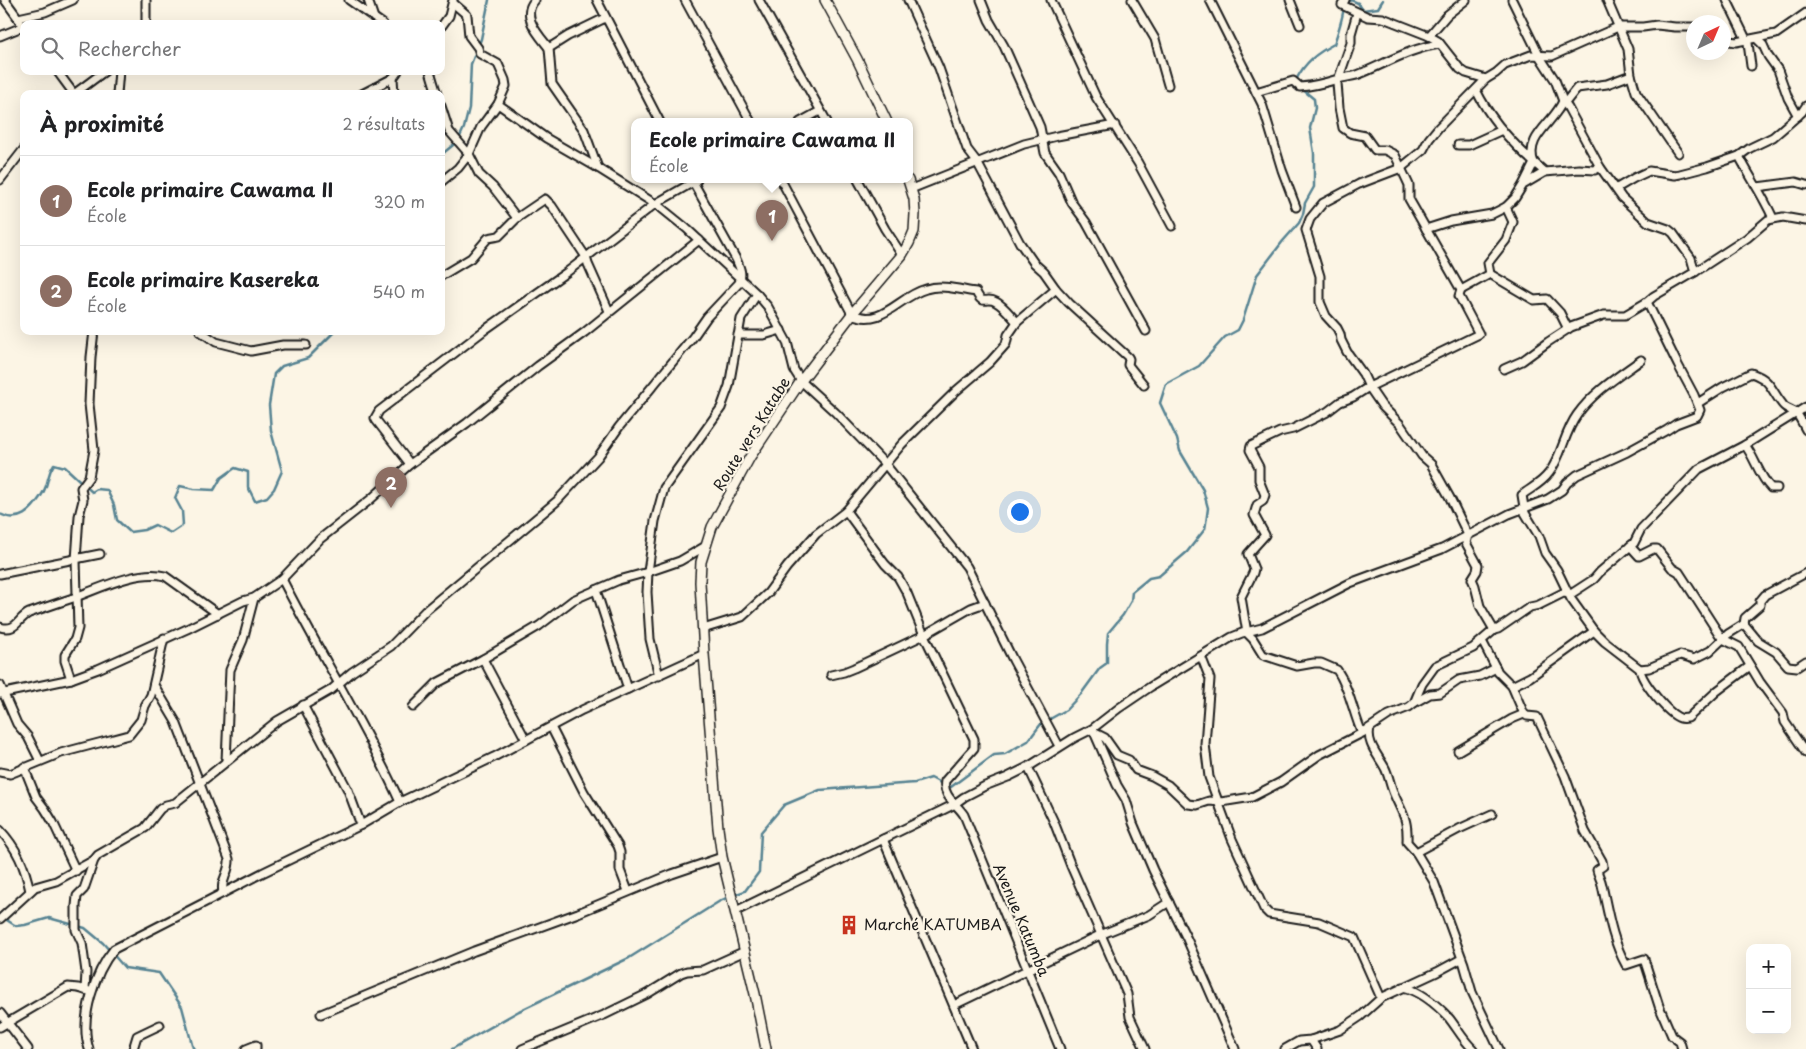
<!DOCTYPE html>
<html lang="fr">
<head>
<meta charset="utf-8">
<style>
	:root { --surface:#fff; --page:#f2f2f2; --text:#202124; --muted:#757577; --line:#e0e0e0; --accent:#2563eb }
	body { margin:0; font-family:"Playpen Sans",sans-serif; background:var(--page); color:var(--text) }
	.controls { position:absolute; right:15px; bottom:15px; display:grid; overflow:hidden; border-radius:10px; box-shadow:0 5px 20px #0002 }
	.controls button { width:45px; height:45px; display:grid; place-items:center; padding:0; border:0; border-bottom:1px solid var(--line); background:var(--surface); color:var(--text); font:25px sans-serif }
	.compass { position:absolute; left:1686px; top:15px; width:45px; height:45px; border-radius:50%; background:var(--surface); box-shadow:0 5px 20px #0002; rotate:44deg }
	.you { position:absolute; left:1019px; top:511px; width:18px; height:18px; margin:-12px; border:4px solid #fff; border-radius:50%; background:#1a73e8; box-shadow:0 0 0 8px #1a73e833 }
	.badge { display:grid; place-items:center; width:32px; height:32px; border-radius:50%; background:var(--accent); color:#fff; font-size:16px; font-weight:700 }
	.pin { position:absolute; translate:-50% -41px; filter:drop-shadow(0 1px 2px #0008) }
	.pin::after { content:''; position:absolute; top:26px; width:18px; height:15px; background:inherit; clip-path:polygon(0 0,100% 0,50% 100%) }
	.popup { position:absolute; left:631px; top:118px; width:282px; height:65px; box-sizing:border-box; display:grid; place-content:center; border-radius:10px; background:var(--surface); filter:drop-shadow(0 1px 4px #0005); font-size:16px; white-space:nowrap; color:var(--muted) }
	.popup b { font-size:19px; color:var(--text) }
	.popup::after { content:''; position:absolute; left:50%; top:100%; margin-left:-10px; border:10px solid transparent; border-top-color:var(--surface) }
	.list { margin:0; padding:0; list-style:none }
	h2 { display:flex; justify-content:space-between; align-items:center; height:65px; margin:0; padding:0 20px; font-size:21px }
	h2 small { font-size:16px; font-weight:400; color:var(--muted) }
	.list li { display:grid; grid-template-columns:32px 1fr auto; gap:15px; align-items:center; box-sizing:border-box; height:90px; padding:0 20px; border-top:1px solid var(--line) }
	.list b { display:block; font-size:19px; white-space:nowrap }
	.list p { margin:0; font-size:16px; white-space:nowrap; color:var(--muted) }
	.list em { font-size:16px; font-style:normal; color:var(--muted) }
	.icon { flex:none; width:28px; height:28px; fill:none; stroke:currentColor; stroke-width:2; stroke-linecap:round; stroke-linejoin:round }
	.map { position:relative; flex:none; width:1806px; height:1049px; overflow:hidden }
	.search { position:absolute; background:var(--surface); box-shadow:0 5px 20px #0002; left:20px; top:20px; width:425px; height:55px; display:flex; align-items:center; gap:12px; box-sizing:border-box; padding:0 18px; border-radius:10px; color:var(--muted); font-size:19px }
	.panel { position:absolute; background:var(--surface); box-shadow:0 5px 20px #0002; left:20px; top:90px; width:425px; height:245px; border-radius:10px }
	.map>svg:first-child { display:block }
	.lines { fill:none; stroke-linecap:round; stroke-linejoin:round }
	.stream { stroke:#578392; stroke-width:2.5 }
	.minor-casing { stroke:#1c1c1c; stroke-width:11 }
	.tertiary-casing { stroke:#1c1c1c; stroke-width:12 }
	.minor { stroke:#fcf5e5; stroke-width:7 }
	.tertiary { stroke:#fcf5e5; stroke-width:9 }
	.labels { text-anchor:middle; stroke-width:4.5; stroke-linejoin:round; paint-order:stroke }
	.street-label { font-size:15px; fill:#1c1c1c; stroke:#fcf5e5 }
	.poi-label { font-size:15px; fill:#1c1c1c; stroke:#fcf5e5; text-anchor:start }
</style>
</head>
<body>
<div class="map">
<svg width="1806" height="1049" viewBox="0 0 1806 1049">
	<rect width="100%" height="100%" fill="#fcf5e5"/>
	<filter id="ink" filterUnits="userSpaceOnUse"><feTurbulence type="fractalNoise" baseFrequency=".02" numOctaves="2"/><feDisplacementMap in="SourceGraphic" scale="10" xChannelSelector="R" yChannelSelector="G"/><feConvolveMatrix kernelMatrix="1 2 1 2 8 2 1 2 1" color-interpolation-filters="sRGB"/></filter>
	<g filter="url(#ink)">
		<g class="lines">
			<g class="stream">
				<path d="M1297,82L1296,80C1305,62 1317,53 1334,44C1338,32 1343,18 1344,6L1351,0L1358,3L1363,10L1378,8L1383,0"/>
				<path d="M441,155L458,141L464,128L469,108L471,64L481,39L489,0"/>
				<path d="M0,514C19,524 31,511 41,496C43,493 45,489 46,486C49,477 48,473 54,464L65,467L92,492L97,489L107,490L114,505L117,520L130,532L144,530L155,525L171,533L183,525L182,511L175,498L180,486L194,489L214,490L221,478L235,468L248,472V487L255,501L267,497L274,489L282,471L271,431L269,405L274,374L282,366L308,358L335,331"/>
				<path d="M734,895L745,891L759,872L761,832L784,805L820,790L915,783L931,778L944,785L951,787L994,755L1005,754L1028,741L1041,724L1066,710L1081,694L1100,668L1107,663V644L1108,633L1123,615L1131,601L1132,592L1149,578L1159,576L1187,552L1205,529L1206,523L1208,508L1203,490L1180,451L1177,439L1160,403L1166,384L1199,366L1225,337L1238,330L1243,320L1257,275L1283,241L1299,223L1303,214L1305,203L1314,187V153L1310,128L1315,108L1314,99L1302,89"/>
				<path d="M0,914L2,917L16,926L25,925L49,918L85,928L103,943L125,968L159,973L182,1007L193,1048L195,1049"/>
				<path d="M452,1049L519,1011L629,958L720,901L729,897"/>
			</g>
			<defs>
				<g id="minor">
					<path d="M5,0L18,18L24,30"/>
					<path d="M146,0V24"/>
					<path d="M349,0L383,24"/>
					<path d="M368,0L374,18"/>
					<path d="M535,0C520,16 539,35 549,48"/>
					<path d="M597,0L660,122"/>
					<path d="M685,0L751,122"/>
					<path d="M759,0L827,122"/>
					<path d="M908,0L939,68L967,149L977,162L1020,243L1034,263L1044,272L1056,289L1069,303L1128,357L1129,359L1128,365L1144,385"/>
					<path d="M981,0L989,20L1004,46L1025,93L1040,127L1045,153L1059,173L1072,203L1086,222L1146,331"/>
					<path d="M1051,0L1096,97L1138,163L1172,226"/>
					<path d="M1132,0L1155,39L1168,85"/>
					<path d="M1210,0L1262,104L1282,170L1296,207"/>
					<path d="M1290,0L1300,25"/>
					<path d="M1345,0L1342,5L1368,17L1383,18L1429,36L1438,41L1460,69L1466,73L1486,79"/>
					<path d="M1512,0L1540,57L1555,80L1563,101L1568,108L1600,167L1622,198L1648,222L1668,229L1673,233L1691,258L1695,272"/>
					<path d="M1607,0L1628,49L1631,75L1636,92L1678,153"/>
					<path d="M1727,0L1748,43L1751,66"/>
					<path d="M1357,13L1351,34V43L1337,83L1339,108L1343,128L1350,133L1365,136L1375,150H1385L1395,155L1409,185V199L1461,290L1459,296L1479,334L1367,388L1353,397L1340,402L1327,412L1293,429L1280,432L1251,446L1250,450L1259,467V480L1265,495L1263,501L1257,505L1254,515L1265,535L1248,554L1254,569L1253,573L1241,597L1247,633L1253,639L1263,655L1297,666L1314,663H1321L1337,670C1350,689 1353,713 1362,733"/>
					<path d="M18,18L45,12L73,0"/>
					<path d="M441,27L449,16L453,0"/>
					<path d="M0,36L22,27"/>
					<path d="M1429,36L1447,15L1466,0"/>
					<path d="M1757,39L1763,45L1768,56L1778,70L1788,98L1798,116"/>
					<path d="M1724,40L1736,42L1776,34L1806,13"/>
					<path d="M57,71L74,94"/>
					<path d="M430,71L437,94"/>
					<path d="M393,78L394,94"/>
					<path d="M1476,90C1492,123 1517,149 1545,172"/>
					<path d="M1256,92L1293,81L1300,87C1313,86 1325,83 1338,79C1344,77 1350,77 1357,75C1385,64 1410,48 1440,44"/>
					<path d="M74,94L105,71"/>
					<path d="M117,94L119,71"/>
					<path d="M362,94L393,78L398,71"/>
					<path d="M1565,103L1577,88L1607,84L1631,75"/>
					<path d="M498,104L546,138L598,168L660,207L686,228L757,294L768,307L787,342L794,370L801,381L836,413L885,464L967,567L1013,660L1059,746"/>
					<path d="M441,106L449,131L469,154L481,127L498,104L506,86L505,80L498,64L480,54L478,48L469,36L467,15L453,3"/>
					<path d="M800,122L820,111"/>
					<path d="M1458,145H1469L1502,130"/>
					<path d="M1739,156C1750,177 1763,196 1773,218"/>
					<path d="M598,168L584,130L552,84L549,48L568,36L605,18"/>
					<path d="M0,180L24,149"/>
					<path d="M781,180L852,314C882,328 899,296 926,289C941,284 961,290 976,292C983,307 986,296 996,302C1004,306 1011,316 1017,322"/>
					<path d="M858,180L885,229L902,255"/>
					<path d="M441,182L458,168L469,154L479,174L493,187L517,218"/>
					<path d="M1524,183L1534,163C1524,137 1554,123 1563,101"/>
					<path d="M1757,187L1796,182L1806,185"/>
					<path d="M1617,188L1634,178L1649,171L1675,175L1680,174L1707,167L1739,156L1750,148L1773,137L1802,112L1806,106"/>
					<path d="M911,189L1024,144L1057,136L1115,125"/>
					<path d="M1426,229L1451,221L1492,214L1506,207L1515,198L1523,185L1545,172L1579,169L1595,170L1600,167"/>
					<path d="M1490,274L1488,263L1506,240L1513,222L1506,207"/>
					<path d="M441,276L471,258L488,238L499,236L517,218L545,199L552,206L586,257L588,264L609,311"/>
					<path d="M1461,290L1490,274L1534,300L1547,299L1560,313L1568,329"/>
					<path d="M200,331L216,342L251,351L283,345H306"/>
					<path d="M738,335H764L781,330"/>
					<path d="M1641,360C1619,376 1593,392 1577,415C1564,433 1562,456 1549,473C1542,483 1531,488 1522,495L1525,513L1539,536L1545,553L1557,570L1571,599L1594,631L1605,642L1640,669C1641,681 1668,714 1680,718C1683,719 1685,718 1688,718L1717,691L1750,666"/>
					<path d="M1504,369L1522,361L1548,342L1571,327L1604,315H1625L1647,302"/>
					<path d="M1698,403L1723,387L1751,373C1772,380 1770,389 1783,405C1786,409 1792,410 1796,413C1800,417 1803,425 1806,430"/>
					<path d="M1745,445C1755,458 1759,476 1771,488H1777"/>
					<path d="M410,464L376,420L375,418L379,411L486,329L567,272L655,204L697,180"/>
					<path d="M846,511L885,564L898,577L907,593L924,635L974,739V748L945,781C942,796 957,804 964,815L1060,1049"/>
					<path d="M1630,546L1639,556L1653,549H1657L1672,568L1679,572L1719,634L1723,639L1739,647L1760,682L1783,713L1785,722L1806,753"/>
					<path d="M0,574L100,554"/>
					<path d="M282,579C320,654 365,725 400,802"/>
					<path d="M596,590L628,689"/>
					<path d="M1744,624L1758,641L1776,652L1788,666L1797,667L1806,661"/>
					<path d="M0,627C17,632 17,619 29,613C43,608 58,603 73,598C99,589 137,569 165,576L218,614"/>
					<path d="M703,629L742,617L768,593L787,567L816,534L846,511L902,444L956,391L990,362L1006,344L1008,335L1017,322L1056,289"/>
					<path d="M1494,630L1480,606L1475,586L1472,579L1477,571L1478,565L1466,543L1468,535L1450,498L1431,464L1422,456L1400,424L1382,406L1369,387L1363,374L1347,352L1341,340L1340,334L1337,328L1326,316L1320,302V276L1306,230L1310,219L1323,203L1359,184L1401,168L1423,150L1429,139L1438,128L1486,79L1496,73L1505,65L1531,55L1552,56L1618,27H1643L1657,25L1675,27H1694"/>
					<path d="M1482,641L1498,672L1512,686L1524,714L1527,716L1537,717L1565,776L1585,831L1602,861L1603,866L1597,870C1598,875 1601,879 1602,885C1608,912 1612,940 1626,965L1644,959L1659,1006L1672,1036L1680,1042L1682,1049"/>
					<path d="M1201,656L1210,679L1205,744L1209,777L1232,839L1264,909L1269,914L1319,922L1354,937L1381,998"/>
					<path d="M483,659L526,740"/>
					<path d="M1640,669L1649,668L1680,655L1694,659L1710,651L1728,634L1744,624L1745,618L1760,605V601L1765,595L1806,573"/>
					<path d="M831,675L844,672L854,668L924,635L971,608L985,603"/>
					<path d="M659,676L650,639L647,592L648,572L655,521L664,488L721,408L729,386L741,319L757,294"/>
					<path d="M71,679L65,661V655L75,639L78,628L76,560L79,516L83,500L81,488L89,477L94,450L89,404L91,357L94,331"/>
					<path d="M0,685L17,724L28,737L40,761"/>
					<path d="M154,685L176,722L229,859C230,873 220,879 223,893"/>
					<path d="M1512,686L1530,677L1594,631"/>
					<path d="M0,694L71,679L98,669L187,629L243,601L254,598L282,579L320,539L371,499L410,464L467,423L538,366L585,332L699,240"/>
					<path d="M1414,703L1430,694L1440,693L1459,680L1480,676L1496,668"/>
					<path d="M303,705L348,790L361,825"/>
					<path d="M413,707L437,683L483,659L539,626L573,600L619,580L648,572L680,561L704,547"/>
					<path d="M551,727L584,792L618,846L620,852V870L628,891"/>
					<path d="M1370,728C1366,743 1378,755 1385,768C1389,776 1390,785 1394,794C1403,815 1408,818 1407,842L1416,852L1434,882L1464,964L1472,992L1499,1049"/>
					<path d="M1094,732L1117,785L1126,800L1133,823L1153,870L1187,939L1235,1049"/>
					<path d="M1095,733L1105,738L1117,755L1129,760L1136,770L1152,776L1168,785L1188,804L1197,805L1209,801L1221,802L1252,797L1281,782L1319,755L1362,733L1389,715L1409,707L1414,703L1422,684L1435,666L1473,648L1494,630L1498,629L1530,607L1539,605L1563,593L1571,594L1594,579L1600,572L1634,543L1641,529L1699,469L1745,445L1806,407"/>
					<path d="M1458,751L1512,719L1524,714"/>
					<path d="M226,761L230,670L243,640L254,598"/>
					<path d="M24,767L36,797L45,809L53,822L76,871"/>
					<path d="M1028,767L1054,822L1071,866L1127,994L1130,1017L1145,1049"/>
					<path d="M0,772L10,774L61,753L129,735L141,720L145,706L151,695L164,638"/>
					<path d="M0,830C17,848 25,867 30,891"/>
					<path d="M883,839L972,1049"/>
					<path d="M1416,852L1459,829L1492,814"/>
					<path d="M736,911L953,805L964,797L985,786L1008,777L1028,767L1074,738L1092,729L1119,708L1150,687L1232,637L1242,633L1262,628L1350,583L1442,549L1509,514L1548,499L1562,490L1567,483L1577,475L1627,452L1667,430L1676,424L1697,416L1700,410L1694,395L1678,365L1647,302L1654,296L1695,272L1747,238L1768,220L1783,217L1806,221"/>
					<path d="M0,919L35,887L56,881L94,860"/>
					<path d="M1403,987C1420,991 1437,1005 1449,1018C1457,1028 1463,1040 1473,1049"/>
					<path d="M85,990L86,972L82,943L76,930V906L77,896L84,889L94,860L98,855L145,828L160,809L166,805L175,803L277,721L331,690L352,672L391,646L425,611L557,501L598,457L619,427L693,337L707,317L739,283C743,274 740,268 736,259L692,180"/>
					<path d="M954,1005L1100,935L1149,915L1169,902"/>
					<path d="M0,1013L28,1049"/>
					<path d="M321,1014L474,951L578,913L672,874L722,857"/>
					<path d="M0,1027L68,987L78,988L89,991"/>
					<path d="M1311,1040L1317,1049"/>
					<path d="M89,1049C79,1019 95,972 114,949L262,873L361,825L400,802L494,757L582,710L704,654"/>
					<path d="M133,1049L137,1036L160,1025"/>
					<path d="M246,1049L256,1045V1049"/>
					<path d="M522,1049L604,1015L647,994L681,973L687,971L703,970L745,951"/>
					<path d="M1285,1049L1299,1041L1311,1040L1340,1030L1361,1016L1381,998L1437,972L1461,959"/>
				</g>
				<g id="tertiary">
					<path d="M825,0L857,59L887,122"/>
					<path d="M766,1049L755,994L722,857L718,828L704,654L700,582L701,562L712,527L750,457L801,381L852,314L902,255L909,243L914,231L915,214L914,199L908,180"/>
				</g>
			</defs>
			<use href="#minor" class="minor-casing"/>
			<use href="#tertiary" class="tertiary-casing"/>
			<use href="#minor" class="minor"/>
			<use href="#tertiary" class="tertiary"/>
		</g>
	</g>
	<defs>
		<symbol id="building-bare" viewBox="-9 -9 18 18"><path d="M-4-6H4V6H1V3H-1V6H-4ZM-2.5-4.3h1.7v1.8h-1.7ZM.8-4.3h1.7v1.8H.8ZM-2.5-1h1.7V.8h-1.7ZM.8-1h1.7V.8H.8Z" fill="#c8321e" stroke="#fcf5e5" stroke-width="2.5" paint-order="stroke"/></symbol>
	</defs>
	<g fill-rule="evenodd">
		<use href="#building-bare" x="835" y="911" width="28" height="28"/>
	</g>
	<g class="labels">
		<g class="street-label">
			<text transform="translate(752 434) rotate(-58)" y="5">Route vers Katabe</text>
			<text transform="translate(1021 920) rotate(67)" y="5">Avenue Katumba</text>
		</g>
		<g class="poi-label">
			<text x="864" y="930">Marché KATUMBA</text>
		</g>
	</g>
</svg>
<div class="controls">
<button>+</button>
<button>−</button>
</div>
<svg class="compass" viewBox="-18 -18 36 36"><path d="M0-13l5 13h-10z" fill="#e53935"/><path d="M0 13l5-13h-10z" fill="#757577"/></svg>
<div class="you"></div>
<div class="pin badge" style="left:772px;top:241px;background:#8d6e63">1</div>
<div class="popup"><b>Ecole primaire Cawama II</b>École</div>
<div class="pin badge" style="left:391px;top:508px;background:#8d6e63">2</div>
<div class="search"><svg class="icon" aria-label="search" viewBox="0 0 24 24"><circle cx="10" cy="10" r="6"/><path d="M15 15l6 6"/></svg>Rechercher</div>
<section class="panel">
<h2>À proximité<small>2 résultats</small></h2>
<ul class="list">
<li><span class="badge" style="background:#8d6e63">1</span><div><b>Ecole primaire Cawama II</b><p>École</p></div><em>320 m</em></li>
<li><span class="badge" style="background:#8d6e63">2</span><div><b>Ecole primaire Kasereka</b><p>École</p></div><em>540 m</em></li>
</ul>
</section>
</div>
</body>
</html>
